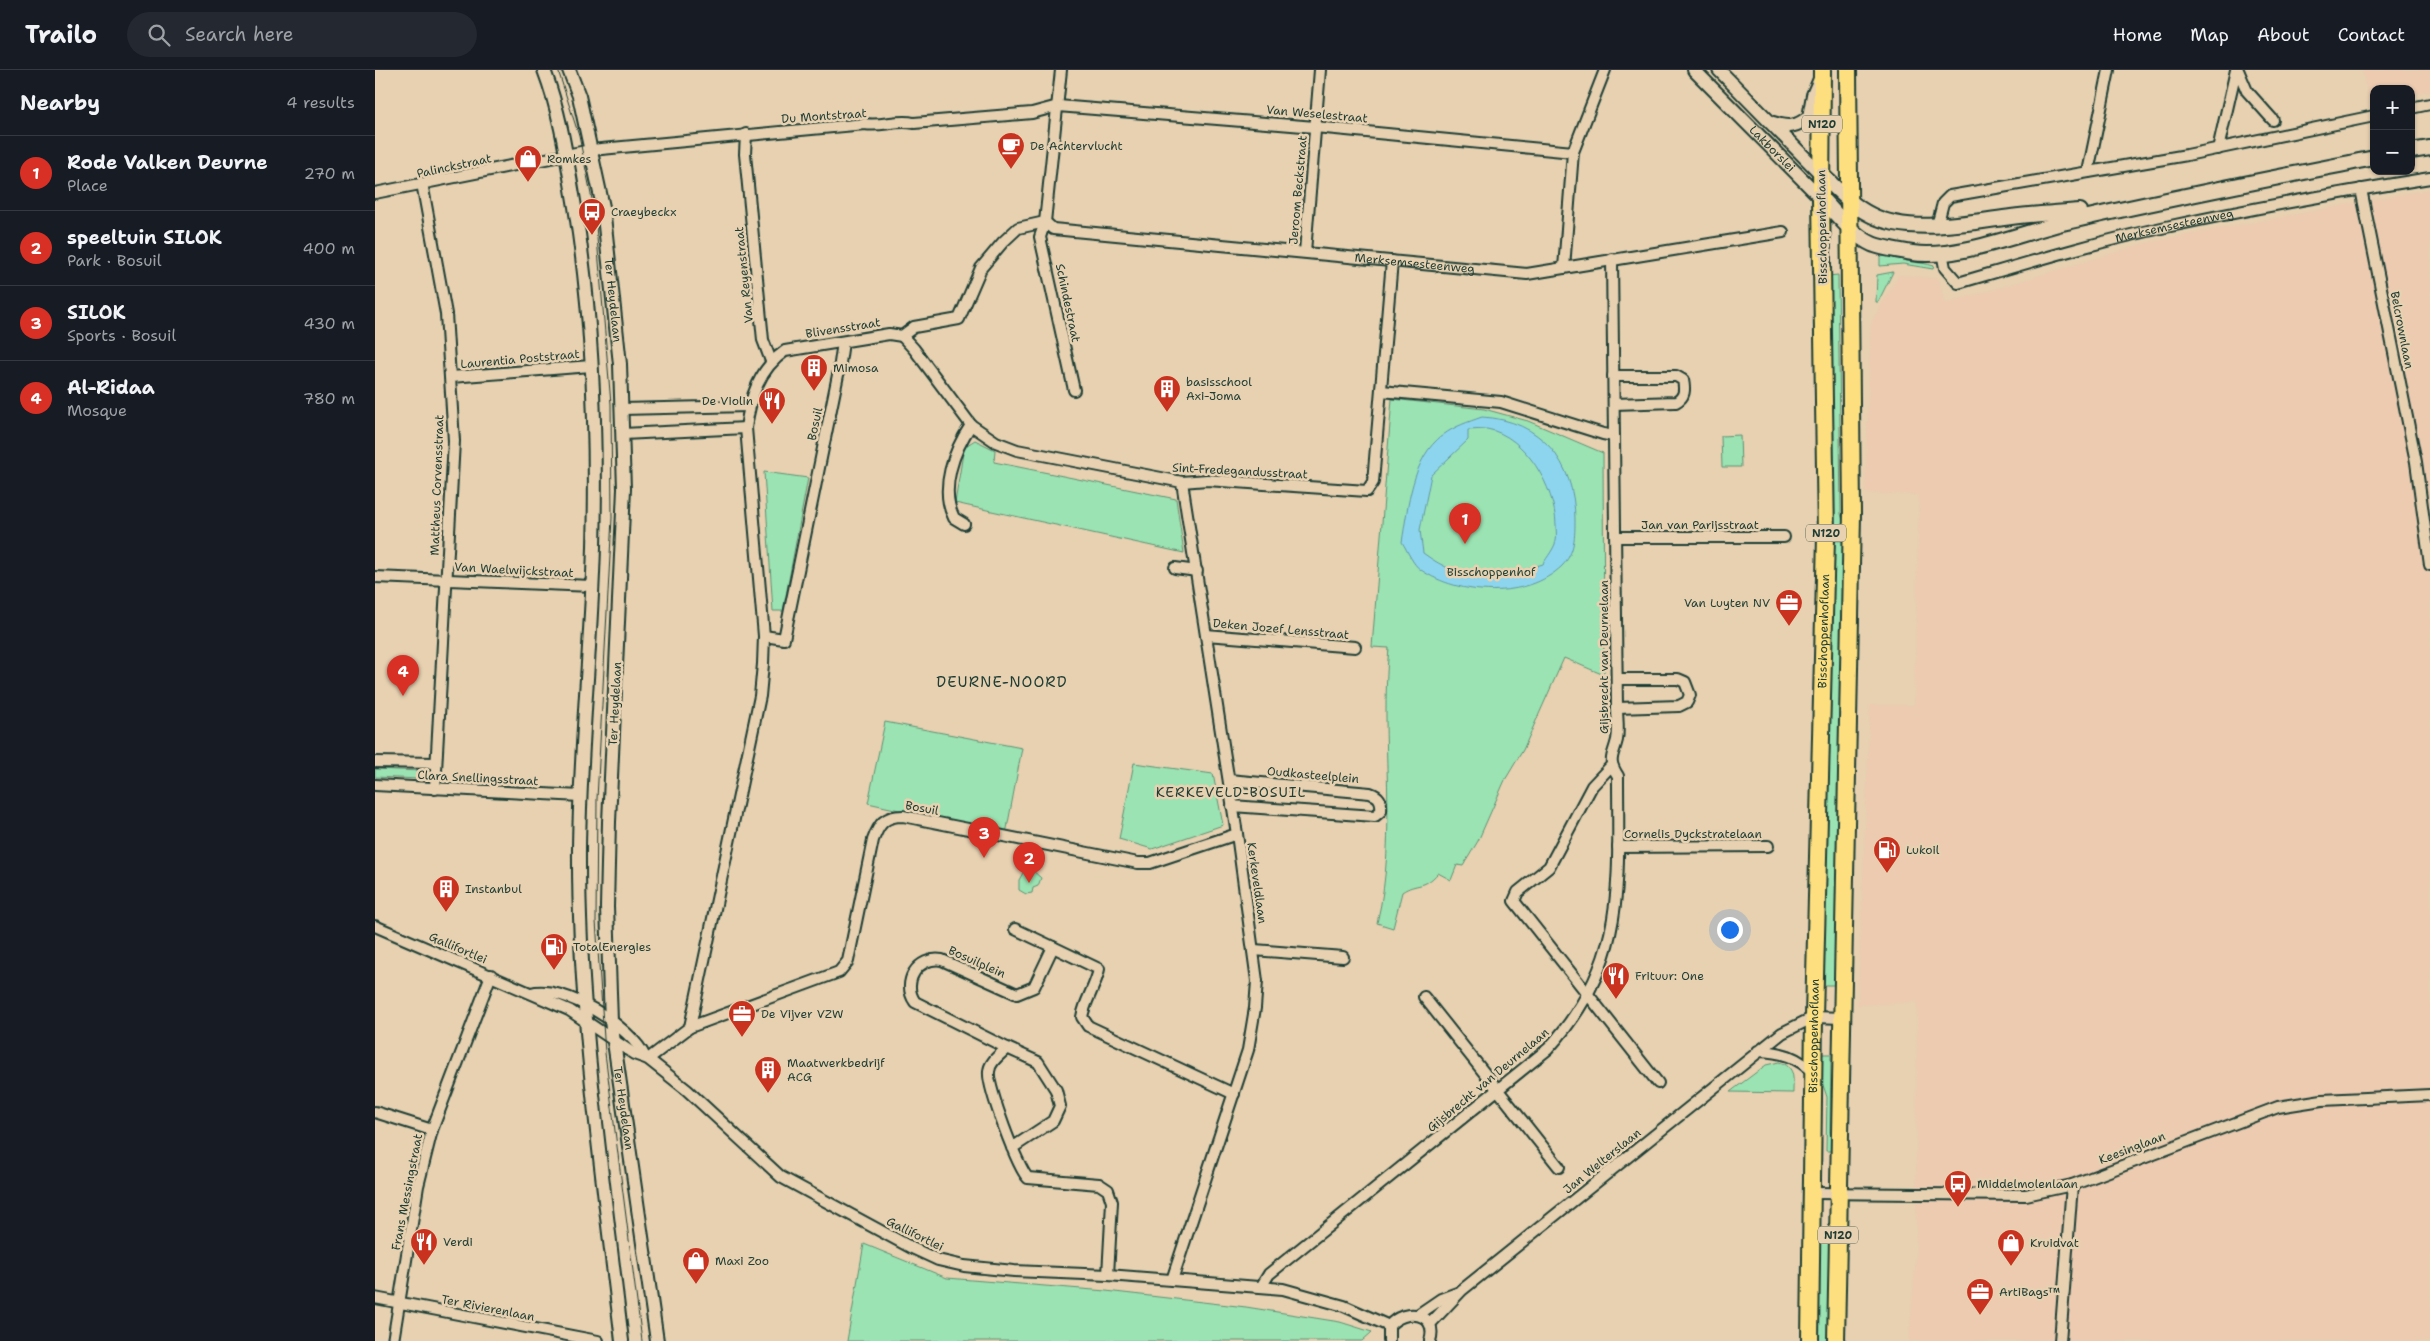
<!DOCTYPE html>
<html lang="en">
<head>
<meta charset="utf-8">
<style>
	:root { --surface:#171b24; --page:#242831; --text:#f1f3f6; --muted:#9ea1a6; --line:#363941; --accent:#d93025 }
	body { margin:0; font-family:"Shantell Sans",sans-serif; background:var(--page); color:var(--text) }
	.controls { position:absolute; right:15px; top:15px; display:grid; overflow:hidden; border-radius:10px; box-shadow:0 1px 4px #0004 }
	.controls button { width:45px; height:45px; display:grid; place-items:center; padding:0; border:0; border-bottom:1px solid var(--line); background:var(--surface); color:var(--text); font:25px sans-serif }
	.you { position:absolute; left:1354px; top:859px; width:18px; height:18px; margin:-12px; border:4px solid #fff; border-radius:50%; background:#1a73e8; box-shadow:0 0 0 8px #1a73e833 }
	.badge { display:grid; place-items:center; width:32px; height:32px; border-radius:50%; background:var(--accent); color:#fff; font-size:16px; font-weight:700 }
	.pin { position:absolute; translate:-50% -41px; filter:drop-shadow(0 1px 2px #0008) }
	.pin::after { content:''; position:absolute; top:26px; width:18px; height:15px; background:inherit; clip-path:polygon(0 0,100% 0,50% 100%) }
	.list { margin:0; padding:0; list-style:none }
	h2 { display:flex; justify-content:space-between; align-items:center; height:65px; margin:0; padding:0 20px; font-size:21px }
	h2 small { font-size:16px; font-weight:400; color:var(--muted) }
	.list li { display:grid; grid-template-columns:32px 1fr auto; gap:15px; align-items:center; box-sizing:border-box; height:75px; padding:0 20px; border-top:1px solid var(--line) }
	.list b { display:block; font-size:19px; white-space:nowrap }
	.list p { margin:0; font-size:16px; white-space:nowrap; color:var(--muted) }
	.list em { font-size:16px; font-style:normal; color:var(--muted) }
	.icon { flex:none; width:28px; height:28px; fill:none; stroke:currentColor; stroke-width:2; stroke-linecap:round; stroke-linejoin:round }
	.map { position:relative; flex:none; width:2055px; height:1271px; overflow:hidden }
	header { display:flex; align-items:center; gap:30px; box-sizing:border-box; height:70px; padding:0 25px; background:var(--surface); border-bottom:1px solid var(--line) }
	header strong { font-size:24px }
	nav { display:flex; gap:28px; margin-inline-start:auto; font-size:18px }
	.search { width:350px; height:45px; background:var(--page); display:flex; align-items:center; gap:12px; box-sizing:border-box; padding:0 18px; border-radius:28px; color:var(--muted); font-size:19px }
	main { display:flex }
	aside { flex:1; background:var(--surface) }
	.map>svg:first-child { display:block }
	.built { fill:#eccbb0 }
	.green { fill:#9be3b2; stroke:#5d9073 }
	.water { fill:#8dd5ee; stroke:#6198a4; fill-rule:evenodd }
	.lines { fill:none; stroke-linecap:round; stroke-linejoin:round }
	.minor-casing { stroke:#1f3d34; stroke-width:14 }
	.tertiary-casing { stroke:#1f3d34; stroke-width:16 }
	.secondary-casing { stroke:#1f3d34; stroke-width:18 }
	.primary-casing { stroke:#1f3d34; stroke-width:20 }
	.minor { stroke:#e7d1b1; stroke-width:10 }
	.tertiary { stroke:#e7d1b1; stroke-width:12 }
	.secondary { stroke:#e7d1b1; stroke-width:14 }
	.primary { stroke:#fedf80; stroke-width:16 }
	.tram { stroke:#1f3d34; stroke-width:1 }
	.labels { text-anchor:middle; stroke-width:5; stroke-linejoin:round; paint-order:stroke }
	.shield { fill:#e7d1b1; stroke:#5b695a; stroke-width:1 }
	.shield-label { font-size:11px; font-weight:bold; fill:#1f3d34 }
	.street-label { font-size:12px; fill:#1f3d34; stroke:#e7d1b1 }
	.poi-label { font-size:12px; fill:#1f3d34; stroke:#e7d1b1; text-anchor:start }
	.park-label { font-size:12px; fill:#25453a; stroke:#e7d1b1 }
	.neighbourhood-label { font-size:14px; letter-spacing:1px; fill:#1f3d34; stroke:#e7d1b1 }
	.quarter-label { font-size:15px; letter-spacing:1px; fill:#1f3d34; stroke:#e7d1b1 }
</style>
</head>
<body>
<header>
<strong>Trailo</strong>
<div class="search"><svg class="icon" aria-label="search" viewBox="0 0 24 24"><circle cx="10" cy="10" r="6"/><path d="M15 15l6 6"/></svg>Search here</div>
<nav><a>Home</a><a>Map</a><a>About</a><a>Contact</a></nav>
</header>
<main>
<aside>
<h2>Nearby<small>4 results</small></h2>
<ul class="list">
<li><span class="badge">1</span><div><b>Rode Valken Deurne</b><p>Place</p></div><em>270 m</em></li>
<li><span class="badge">2</span><div><b>speeltuin SILOK</b><p>Park · Bosuil</p></div><em>400 m</em></li>
<li><span class="badge">3</span><div><b>SILOK</b><p>Sports · Bosuil</p></div><em>430 m</em></li>
<li><span class="badge">4</span><div><b>Al-Ridaa</b><p>Mosque</p></div><em>780 m</em></li>
</ul>
</aside>
<div class="map">
<svg width="2055" height="1271" viewBox="0 0 2055 1271">
	<rect width="100%" height="100%" fill="#e7d1b1"/>
	<filter id="ink" filterUnits="userSpaceOnUse"><feTurbulence type="fractalNoise" baseFrequency=".02" numOctaves="2"/><feDisplacementMap in="SourceGraphic" scale="10" xChannelSelector="R" yChannelSelector="G"/><feConvolveMatrix kernelMatrix="1 2 1 2 8 2 1 2 1" color-interpolation-filters="sRGB"/></filter>
	<g filter="url(#ink)">
		<g class="built">
			<path d="M1987,0H2055V21L2036,24V19H1999V32L1995,33Z"/>
			<path d="M2055,119V1271H1534L1541,1187L1542,932L1483,935L1495,635H1539L1544,425L1490,423L1496,253L1524,205L1564,209L1569,233L1611,222L1774,172Z"/>
		</g>
		<g class="green">
			<path d="M1516,185C1531,194 1544,191 1559,196L1558,199L1528,194L1505,196V187Z"/>
			<path d="M1518,202L1503,232H1501L1502,205Z"/>
			<path d="M1463,205L1466,444L1472,464H1457L1453,206Z"/>
			<path d="M1017,329L1109,339L1153,351L1228,383L1229,605L1189,588L1148,680L1130,710L1103,771L1088,796L1082,795L1076,810L1063,803C1048,820 1042,812 1027,822L1018,858L1002,853C1024,762 1004,670 1014,578L997,577Z"/>
			<path d="M1365,365L1366,397H1347L1346,366Z"/>
			<path d="M600,370L620,380L619,392L801,429L809,483L580,433L589,377Z"/>
			<path d="M389,402L433,408L408,541H398Z"/>
			<path d="M1458,471H1472L1463,915H1449Z"/>
			<path d="M510,652L647,678L631,764L493,733Z"/>
			<path d="M759,693L838,704L848,755L777,779L744,769Z"/>
			<path d="M0,699L46,701L49,705L46,709L0,707Z"/>
			<path d="M656,799L666,808L663,816L658,818L657,823L651,824L644,820V810L649,801Z"/>
			<path d="M1447,984H1456L1455,1062L1458,1081H1451L1452,1027L1446,1009Z"/>
			<path d="M1404,992C1421,997 1418,1008 1418,1023L1355,1022L1391,995Z"/>
			<path d="M1443,1161H1457L1455,1271H1441Z"/>
			<path d="M489,1174L572,1208L731,1221L871,1237L965,1252L997,1262L987,1271H472Z"/>
		</g>
		<path class="water" d="M1107,347C1166,350 1200,392 1200,450C1200,465 1200,483 1187,496C1152,530 1084,526 1046,500C1038,495 1032,480 1027,472C1033,437 1037,387 1068,365C1080,356 1093,352 1107,347ZM1112,359C1151,366 1180,418 1181,455C1181,460 1182,466 1181,471C1179,479 1172,487 1168,494C1121,509 1090,514 1048,483L1045,460L1056,405L1093,370V360Z"/>
		<g class="lines">
			<defs>
				<g id="minor">
					<path d="M686,0L670,152L665,167L699,320"/>
					<path d="M1863,0L1872,21L1898,50"/>
					<path d="M2036,38L2055,34"/>
					<path d="M371,64L370,84L388,270L396,291"/>
					<path d="M1843,79L1861,0"/>
					<path d="M1713,102L1734,0"/>
					<path d="M47,113L71,244L79,371L60,719"/>
					<path d="M1986,119L2041,392L2055,495"/>
					<path d="M0,123L216,80L490,54C507,57 522,49 539,53L657,43L683,36L940,57L1198,82"/>
					<path id="s1" d="M670,152L678,159L1152,204L1408,162"/>
					<path d="M1562,156L1568,133L1575,126L1812,85L1999,46"/>
					<path d="M930,182L945,0"/>
					<path id="s2" d="M1567,182L1570,198L1583,213C1652,193 1721,172 1791,157C1879,138 1967,122 2055,108"/>
					<path d="M1189,198L1198,82L1230,0"/>
					<path d="M527,266L539,279L596,355L621,372L642,380L807,412L832,410L992,421L998,412L1017,191"/>
					<path d="M1238,306H1301L1308,310C1310,320 1310,327 1301,332L1239,334"/>
					<path d="M76,307L216,296"/>
					<path d="M1006,321L1126,332L1228,364L1239,366"/>
					<path d="M247,339L374,336"/>
					<path d="M248,364L371,358"/>
					<path d="M589,454L579,448C564,419 579,380 596,355"/>
					<path d="M1241,467H1409"/>
					<path d="M800,498L822,501"/>
					<path d="M0,507L217,516"/>
					<path d="M831,565L980,577"/>
					<path d="M389,566L409,569L464,300L468,272"/>
					<path d="M1242,609H1303L1310,612L1315,625L1312,632L1304,636L1242,638"/>
					<path d="M0,692L61,693"/>
					<path d="M1236,696L1217,716L1174,797L1143,822L1139,831L1283,1013"/>
					<path d="M854,710L995,723C1004,726 1007,730 1006,741L1000,746L857,736"/>
					<path d="M0,715L205,726"/>
					<path d="M1243,777L1393,776"/>
					<path d="M0,856L194,940L259,984L273,989L312,1020L406,1107L537,1178L563,1190L589,1196L639,1201L733,1205L908,1219L969,1236L1014,1256"/>
					<path d="M640,859L678,877"/>
					<path d="M879,880L968,887"/>
					<path d="M156,923C189,914 257,957 270,987"/>
					<path d="M1049,927L1184,1097"/>
					<path d="M315,957L464,902L473,891L498,770C504,754 509,746 528,746L763,793H775L862,764"/>
					<path d="M632,978L540,932C526,912 543,886 567,890L642,924L659,917L678,877L724,899C721,916 710,930 707,947L713,956L859,1024"/>
					<path d="M1383,981C1406,982 1423,986 1439,1004"/>
					<path d="M273,989L315,957L385,626L388,594L389,566L371,358C375,328 384,299 410,281L514,264L527,266L539,257L584,249L606,198L628,172L643,158L670,152"/>
					<path d="M0,1042L57,1060"/>
					<path d="M637,1078L678,1051L685,1036L681,1020L663,992L632,978C625,985 614,992 614,1002C612,1016 643,1099 653,1108L724,1114L733,1120L737,1132L733,1205"/>
					<path d="M1437,1123L1651,1125L1697,1115L1903,1037L1947,1030L2055,1025"/>
					<path d="M797,1210L873,980L880,938L882,911L862,764L807,412"/>
					<path d="M886,1217L894,1204L1173,979C1252,892 1243,815 1243,706C1232,689 1238,687 1242,670C1244,660 1242,648 1242,638L1237,189"/>
					<path d="M0,1228L223,1271"/>
					<path d="M1044,1244L1066,1229L1082,1223"/>
					<path d="M1055,1254L1087,1220L1407,963L1439,947L1467,948"/>
					<path d="M18,1271L43,1116L57,1060L116,905"/>
					<path d="M1014,1271V1256C1029,1237 1064,1242 1055,1271"/>
					<path d="M1685,1271L1697,1115"/>
				</g>
				<g id="tertiary">
					<path d="M169,0C186,45 192,90 200,137C218,249 222,364 219,477C216,578 205,678 204,779C203,944 228,1107 247,1271"/>
					<path id="s3" d="M194,0L204,26L228,137L245,294L249,419L234,752L232,837L236,951L282,1271"/>
					<path id="s4" d="M1319,0L1446,128"/>
					<path d="M1344,0L1446,104"/>
					<path d="M1398,53C1414,58 1421,57 1434,47L1438,25L1445,9"/>
				</g>
				<g id="secondary">
					<path d="M2036,81L2055,78"/>
					<path d="M1446,104C1462,119 1476,135 1496,145C1534,165 1596,152 1636,147C1659,144 1682,143 1705,141"/>
					<path d="M1446,128C1461,143 1477,165 1497,174C1506,178 1527,181 1537,183C1583,190 1647,162 1692,152C1794,128 1896,109 1999,88"/>
				</g>
				<g id="primary">
					<path id="s5" d="M1435,1271L1439,947L1451,467L1446,128L1447,0"/>
					<path d="M1461,1271L1477,444L1473,0"/>
				</g>
			</defs>
			<use href="#minor" class="minor-casing"/>
			<use href="#tertiary" class="tertiary-casing"/>
			<use href="#secondary" class="secondary-casing"/>
			<use href="#primary" class="primary-casing"/>
			<use href="#minor" class="minor"/>
			<use href="#tertiary" class="tertiary"/>
			<use href="#secondary" class="secondary"/>
			<use href="#primary" class="primary"/>
			<path class="tram" d="M183,0L204,66L220,144L236,334L237,448L222,729L221,851L230,983L267,1271"/>
		</g>
	</g>
	<defs>
		<symbol id="cafe-pin" viewBox="-11 -11 22 30"><path d="M0 17L-7.5 6A9.5 9.5 0 1 1 7.5 6Z" fill="#c8321e" stroke="#e7d1b1"/><path d="M-5.5-4.5H6V0H3Q3 3.5 0 3.5H-2.5Q-5.5 3.5-5.5 0ZM3-3.2v2h1.7v-2ZM-6 4.5H4V6H-6Z" fill="#fff"/></symbol>
		<symbol id="shop-pin" viewBox="-11 -11 22 30"><path d="M0 17L-7.5 6A9.5 9.5 0 1 1 7.5 6Z" fill="#c8321e" stroke="#e7d1b1"/><path d="M-5-2.5h2.3a2.7 3.5 0 0 1 5.4 0H5L5.5 6h-11ZM-1.5-2.5h3a1.5 2.3 0 0 0-3 0Z" fill="#fff"/></symbol>
		<symbol id="bus-pin" viewBox="-11 -11 22 30"><path d="M0 17L-7.5 6A9.5 9.5 0 1 1 7.5 6Z" fill="#c8321e" stroke="#e7d1b1"/><path d="M-5-6H5V4H4V6H2V4H-2V6H-4V4H-5ZM-3.5-4V0h7V-4ZM-3.5 1.2v1.5H-2V1.2ZM2 1.2v1.5H3.5V1.2Z" fill="#fff"/></symbol>
		<symbol id="building-pin" viewBox="-11 -11 22 30"><path d="M0 17L-7.5 6A9.5 9.5 0 1 1 7.5 6Z" fill="#c8321e" stroke="#e7d1b1"/><path d="M-4-6H4V6H1V3H-1V6H-4ZM-2.5-4.3h1.7v1.8h-1.7ZM.8-4.3h1.7v1.8H.8ZM-2.5-1h1.7V.8h-1.7ZM.8-1h1.7V.8H.8Z" fill="#fff"/></symbol>
		<symbol id="restaurant-pin" viewBox="-11 -11 22 30"><path d="M0 17L-7.5 6A9.5 9.5 0 1 1 7.5 6Z" fill="#c8321e" stroke="#e7d1b1"/><path d="M-5-6h1v4h1v-4h1v4h1v-4h1v5L-1.5 .5V6h-2V.5L-5-1ZM5-6V6H3V1.5H1.5Q1.5-4 5-6Z" fill="#fff"/></symbol>
		<symbol id="office-pin" viewBox="-11 -11 22 30"><path d="M0 17L-7.5 6A9.5 9.5 0 1 1 7.5 6Z" fill="#c8321e" stroke="#e7d1b1"/><path d="M-6-3h4V-5.5h4V-3h4V5H-6ZM-1-4.5V-3h2v-1.5ZM-6 0V1H6V0Z" fill="#fff"/></symbol>
		<symbol id="fuel-pin" viewBox="-11 -11 22 30"><path d="M0 17L-7.5 6A9.5 9.5 0 1 1 7.5 6Z" fill="#c8321e" stroke="#e7d1b1"/><path d="M-5.5-6h7V0h2V4h1.3V-2.5L3-4.5l.8-.8L6-3V5H2.5V1h-1V6h-7ZM-4.2-4.7v3.2H.2V-4.7Z" fill="#fff"/></symbol>
	</defs>
	<g fill-rule="evenodd">
		<use href="#cafe-pin" x="620" y="60" width="32" height="43"/>
		<use href="#shop-pin" x="137" y="73" width="32" height="43"/>
		<use href="#bus-pin" x="201" y="126" width="32" height="43"/>
		<use href="#building-pin" x="423" y="282" width="32" height="43"/>
		<use href="#building-pin" x="776" y="303" width="32" height="43"/>
		<use href="#restaurant-pin" x="381" y="315" width="32" height="43"/>
		<use href="#office-pin" x="1398" y="517" width="32" height="43"/>
		<use href="#fuel-pin" x="1496" y="764" width="32" height="43"/>
		<use href="#building-pin" x="55" y="803" width="32" height="43"/>
		<use href="#fuel-pin" x="163" y="861" width="32" height="43"/>
		<use href="#restaurant-pin" x="1225" y="890" width="32" height="43"/>
		<use href="#office-pin" x="351" y="928" width="32" height="43"/>
		<use href="#building-pin" x="377" y="984" width="32" height="43"/>
		<use href="#bus-pin" x="1567" y="1098" width="32" height="43"/>
		<use href="#restaurant-pin" x="33" y="1156" width="32" height="43"/>
		<use href="#shop-pin" x="1620" y="1157" width="32" height="43"/>
		<use href="#shop-pin" x="305" y="1175" width="32" height="43"/>
		<use href="#office-pin" x="1589" y="1206" width="32" height="43"/>
	</g>
	<g class="labels">
		<g class="shield">
			<rect x="1427" y="45.5" width="40" height="17" rx="4"/>
			<rect x="1431" y="454.5" width="40" height="17" rx="4"/>
			<rect x="1443" y="1156.5" width="40" height="17" rx="4"/>
		</g>
		<g class="shield-label">
			<text x="1447" y="58">N120</text>
			<text x="1451" y="467">N120</text>
			<text x="1463" y="1169">N120</text>
		</g>
		<g class="street-label">
			<text transform="translate(942 44) rotate(5)" y="4">Van Weselestraat</text>
			<text transform="translate(449 46) rotate(-4)" y="4">Du Montstraat</text>
			<text dy="4" stroke="none"><textPath href="#s4" startOffset="111">Lakborslei</textPath></text>
			<text transform="translate(79 96) rotate(-12)" y="4">Palinckstraat</text>
			<text transform="translate(923 120) rotate(-85)" y="4">Jeroom Beckstraat</text>
			<text transform="translate(1447 157) rotate(-91)" y="4">Bisschoppenhoflaan</text>
			<text dy="4" stroke="none"><textPath href="#s2" startOffset="260">Merksemsesteenweg</textPath></text>
			<text dy="4" stroke="none"><textPath href="#s1" startOffset="374">Merksemsesteenweg</textPath></text>
			<text transform="translate(369 205) rotate(-96)" y="4">Van Reyenstraat</text>
			<text dy="4" stroke="none"><textPath href="#s3" startOffset="235">Ter Heydelaan</textPath></text>
			<text transform="translate(693 233) rotate(78)" y="4">Schindestraat</text>
			<text transform="translate(468 258) rotate(-9)" y="4">Blivensstraat</text>
			<text transform="translate(2027 260) rotate(79)" y="4">Belcrownlaan</text>
			<text transform="translate(145 289) rotate(-5)" y="4">Laurentia Poststraat</text>
			<text transform="translate(440 354) rotate(-78)" y="4">Bosuil</text>
			<text transform="translate(865 401) rotate(3)" y="4">Sint-Fredegandusstraat</text>
			<text transform="translate(62 415) rotate(-88)" y="4">Mattheus Corvensstraat</text>
			<text x="1325" y="459">Jan van Parijsstraat</text>
			<text transform="translate(139 500) rotate(3)" y="4">Van Waelwijckstraat</text>
			<text transform="translate(906 559) rotate(5)" y="4">Deken Jozef Lensstraat</text>
			<text dy="4" stroke="none"><textPath href="#s5" startOffset="710">Bisschoppenhoflaan</textPath></text>
			<text transform="translate(1229 587) rotate(-90)" y="4">Gijsbrecht van Deurnelaan</text>
			<text transform="translate(240 634) rotate(-87)" y="4">Ter Heydelaan</text>
			<text transform="translate(938 705) rotate(5)" y="4">Oudkasteelplein</text>
			<text transform="translate(103 708) rotate(3)" y="4">Clara Snellingsstraat</text>
			<text transform="translate(547 738) rotate(10)" y="4">Bosuil</text>
			<text x="1318" y="768">Cornelis Dyckstratelaan</text>
			<text transform="translate(882 813) rotate(82)" y="4">Kerkeveldlaan</text>
			<text transform="translate(83 878) rotate(23)" y="4">Gallifortlei</text>
			<text transform="translate(602 892) rotate(24)" y="4">Bosuilplein</text>
			<text dy="4" stroke="none"><textPath href="#s5" startOffset="305">Bisschoppenhoflaan</textPath></text>
			<text transform="translate(1113 1010) rotate(-40)" y="4">Gijsbrecht van Deurnelaan</text>
			<text dy="4" stroke="none"><textPath href="#s3" startOffset="1045">Ter Heydelaan</textPath></text>
			<text transform="translate(1757 1078) rotate(-21)" y="4">Keesinglaan</text>
			<text transform="translate(1227 1091) rotate(-39)" y="4">Jan Welterslaan</text>
			<text transform="translate(32 1122) rotate(-79)" y="4">Frans Messingstraat</text>
			<text transform="translate(540 1164) rotate(26)" y="4">Gallifortlei</text>
			<text transform="translate(113 1238) rotate(11)" y="4">Ter Rivierenlaan</text>
		</g>
		<g class="poi-label">
			<text x="655" y="80">De Achtervlucht</text>
			<text x="172" y="93">Romkes</text>
			<text x="236" y="146">Craeybeckx</text>
			<text x="458" y="302">Mimosa</text>
			<text x="811" y="316">basisschool<tspan x="811" dy="14">Axi-Joma</tspan></text>
			<text x="378" y="335" text-anchor="end">De Violin</text>
			<text x="1395" y="537" text-anchor="end">Van Luyten NV</text>
			<text x="1531" y="784">Lukoil</text>
			<text x="90" y="823">Instanbul</text>
			<text x="198" y="881">TotalEnergies</text>
			<text x="1260" y="910">Frituur: One</text>
			<text x="386" y="948">De Vijver VZW</text>
			<text x="412" y="997">Maatwerkbedrijf<tspan x="412" dy="14">ACG</tspan></text>
			<text x="1602" y="1118">Middelmolenlaan</text>
			<text x="68" y="1176">Verdi</text>
			<text x="1655" y="1177">Kruidvat</text>
			<text x="340" y="1195">Maxi Zoo</text>
			<text x="1624" y="1226">ArtiBags™</text>
		</g>
		<g class="park-label">
			<text x="1116" y="506">Bisschoppenhof</text>
		</g>
		<g class="neighbourhood-label">
			<text x="856" y="727">KERKEVELD-BOSUIL</text>
		</g>
		<g class="quarter-label">
			<text x="627" y="617">DEURNE-NOORD</text>
		</g>
	</g>
</svg>
<div class="controls">
<button>+</button>
<button>−</button>
</div>
<div class="you"></div>
<div class="pin badge" style="left:1090px;top:474px">1</div>
<div class="pin badge" style="left:654px;top:813px">2</div>
<div class="pin badge" style="left:609px;top:788px">3</div>
<div class="pin badge" style="left:28px;top:626px">4</div>
</div>
</main>
</body>
</html>
